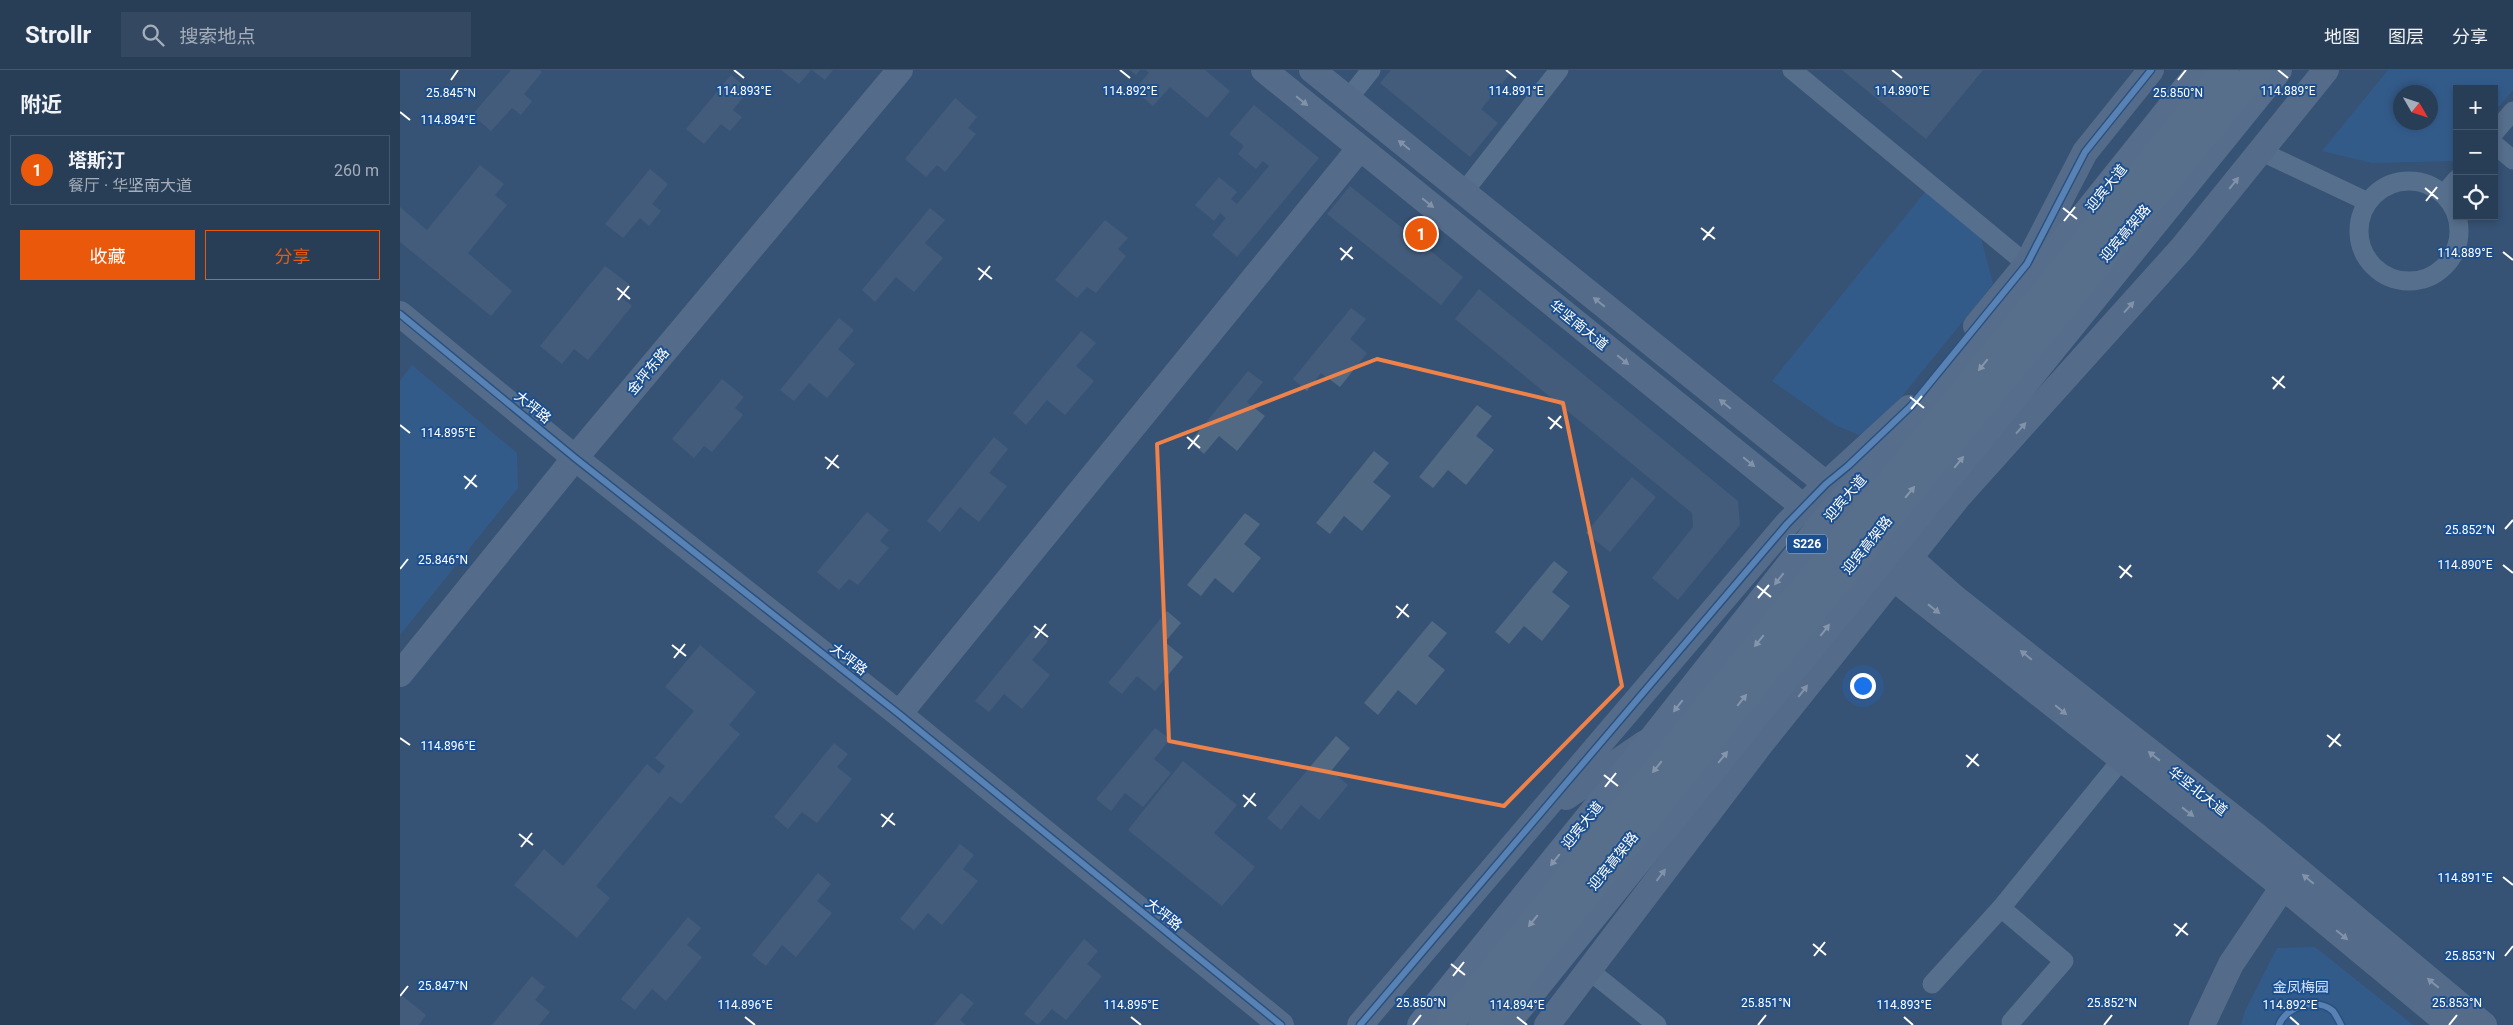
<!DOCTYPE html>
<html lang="zh">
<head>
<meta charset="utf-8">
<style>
	:root { --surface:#283e57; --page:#344961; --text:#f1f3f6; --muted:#a5aeba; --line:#44576d; --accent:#ea580c }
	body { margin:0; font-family:Roboto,"Noto Sans SC",sans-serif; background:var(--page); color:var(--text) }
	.controls { position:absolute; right:15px; top:15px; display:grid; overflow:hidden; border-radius:0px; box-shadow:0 2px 8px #0003 }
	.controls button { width:45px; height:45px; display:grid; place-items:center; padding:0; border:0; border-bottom:1px solid var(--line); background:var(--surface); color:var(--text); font:25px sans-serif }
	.compass { position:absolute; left:1993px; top:15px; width:45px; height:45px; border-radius:50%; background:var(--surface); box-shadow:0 2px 8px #0003; rotate:129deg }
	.you { position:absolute; left:1462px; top:615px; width:18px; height:18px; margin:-12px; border:4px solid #fff; border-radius:50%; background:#1a73e8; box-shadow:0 0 0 8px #1a73e833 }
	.badge { display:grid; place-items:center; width:32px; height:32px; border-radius:50%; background:var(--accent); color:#fff; font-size:16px; font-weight:700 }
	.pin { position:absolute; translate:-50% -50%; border:2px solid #fff; box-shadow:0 1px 5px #0006 }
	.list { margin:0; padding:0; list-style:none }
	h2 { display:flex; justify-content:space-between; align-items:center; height:65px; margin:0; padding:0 20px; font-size:21px }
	h2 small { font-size:16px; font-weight:400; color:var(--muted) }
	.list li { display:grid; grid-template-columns:32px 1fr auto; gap:15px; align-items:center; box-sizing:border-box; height:70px; margin:0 10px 10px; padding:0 10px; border:1px solid var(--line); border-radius:0px }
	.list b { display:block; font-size:19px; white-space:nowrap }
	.list p { margin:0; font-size:16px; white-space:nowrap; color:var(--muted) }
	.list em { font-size:16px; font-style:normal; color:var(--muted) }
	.actions { display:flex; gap:10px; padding:15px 20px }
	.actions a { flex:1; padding:11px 0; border:1px solid var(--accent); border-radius:0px; text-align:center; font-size:18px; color:var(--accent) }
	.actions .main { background:var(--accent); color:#fff }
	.icon { flex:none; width:28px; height:28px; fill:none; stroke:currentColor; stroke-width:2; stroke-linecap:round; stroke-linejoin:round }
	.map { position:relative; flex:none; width:2113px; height:955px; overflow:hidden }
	header { display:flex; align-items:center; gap:30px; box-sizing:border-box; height:70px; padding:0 25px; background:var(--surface); border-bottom:1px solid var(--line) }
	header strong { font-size:24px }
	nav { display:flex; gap:28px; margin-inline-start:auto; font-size:18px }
	.search { width:350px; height:45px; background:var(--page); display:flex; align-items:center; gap:12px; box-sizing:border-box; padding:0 18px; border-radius:0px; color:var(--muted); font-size:19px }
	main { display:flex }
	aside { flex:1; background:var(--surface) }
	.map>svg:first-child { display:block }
	.green { fill:#2f66a5; fill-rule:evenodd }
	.building { fill:#526984 }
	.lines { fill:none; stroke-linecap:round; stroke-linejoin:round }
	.street { stroke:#7d92a8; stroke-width:19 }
	.secondary { stroke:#798da4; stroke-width:26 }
	.primary { stroke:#7d8ea7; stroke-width:28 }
	.highway-bridge { stroke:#7e92a7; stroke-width:28 }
	.cycleway-casing { stroke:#1b4f8f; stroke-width:9 }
	.cycleway { stroke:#80bcff; stroke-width:6 }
	.oneway { fill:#dee2e8 }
	.oneway2 { fill:#e5e9ed }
	.oneway3 { fill:#e5e8ed }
	.marked { fill:none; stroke:#ee8249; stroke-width:4; stroke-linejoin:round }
	.ticks { fill:none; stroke:#fff; stroke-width:2 }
	.labels { text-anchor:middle; stroke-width:4; stroke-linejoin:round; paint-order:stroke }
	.shield { fill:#1b4f8f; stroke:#bbcadd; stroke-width:1 }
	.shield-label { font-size:12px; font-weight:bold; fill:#fff }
	.street-label { font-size:14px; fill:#fff; stroke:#1b4f8f }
	.park-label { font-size:14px; fill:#cfe3fa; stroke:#1b4f8f }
	.ticks-label { font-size:12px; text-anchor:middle; fill:#fff; stroke:#1b4f8f; stroke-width:4; stroke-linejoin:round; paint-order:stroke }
</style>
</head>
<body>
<header>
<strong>Strollr</strong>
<div class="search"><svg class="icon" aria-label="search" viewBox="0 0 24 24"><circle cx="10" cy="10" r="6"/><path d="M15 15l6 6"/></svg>搜索地点</div>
<nav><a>地图</a><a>图层</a><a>分享</a></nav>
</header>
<main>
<aside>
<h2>附近<small></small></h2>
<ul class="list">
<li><span class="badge">1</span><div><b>塔斯汀</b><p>餐厅 · 华坚南大道</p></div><em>260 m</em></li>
</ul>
<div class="actions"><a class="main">收藏</a><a>分享</a></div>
</aside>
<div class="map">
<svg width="2113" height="955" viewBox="0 0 2113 955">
	<rect width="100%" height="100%" fill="#365274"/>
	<g class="green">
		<path d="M1988,0H2113V20L2094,42V19H2057V87L2053,91L1972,93L1922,81ZM2030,22V52H2000V22Z"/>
		<path d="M1526,121L1581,168L1593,214L1482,351L1459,365L1435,355L1372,311Z"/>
		<path d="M12,295L117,383L118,418L0,565V311Z"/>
		<path d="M1915,877L2013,955H1841L1845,941L1877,878Z"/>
	</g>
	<g class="building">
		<path d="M111,0H140L142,2L124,24L132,31L121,45L112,38L91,61L72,45Z"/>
		<path d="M381,0H411L399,14Z"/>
		<path d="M412,0H433L425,10Z"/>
		<path d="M730,0H740L736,5Z"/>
		<path d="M746,0H805L830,21L807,48L770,17L753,36L734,20L749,3Z"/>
		<path d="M991,0H1113L1081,39L1098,53L1070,87L980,13Z"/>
		<path d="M1442,0H1583L1526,69Z"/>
		<path d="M331,5L349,20L333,40L342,47L330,61L321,54L304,74L286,59Z"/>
		<path d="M555,28L577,47L568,58L576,64L545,102L537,95L526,107L505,89Z"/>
		<path d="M854,35L919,88L837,187L812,165L826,148L820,143L814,151L795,135L819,107L837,122L831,129L837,134L869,96L863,91L856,99L838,84L844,76L829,64Z"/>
		<path d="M80,95L104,114L95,125L107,135L68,183L112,221L91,246L0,172V137L27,160Z"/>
		<path d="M250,99L268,114L252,134L261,141L249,156L240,148L223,168L205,154Z"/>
		<path d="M950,116L1063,207L1041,235L927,144Z"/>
		<path d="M530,138L545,150L525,173L543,188L514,222L496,207L475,232L462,220Z"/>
		<path d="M705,150L728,168L718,179L726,186L696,223L687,217L677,228L655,210Z"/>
		<path d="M205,196L229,214L220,226L232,236L188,290L174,279L162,294L140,276Z"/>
		<path d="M1079,219L1338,431L1340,455L1278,530L1252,508L1293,457L1292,443L1055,249Z"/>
		<path d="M951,238L966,249L950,269L967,283L940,317L921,303L907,321L893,309Z"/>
		<path d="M439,248L454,260L438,279L455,294L427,328L409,313L394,331L380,320Z"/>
		<path d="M681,261L696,273L676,296L694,311L665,345L647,330L626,355L613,343Z"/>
		<path d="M848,301L863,312L847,332L865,346L837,381L819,366L804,384L790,372Z"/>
		<path d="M322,309L344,327L335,338L343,345L312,382L304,376L294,388L272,369Z"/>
		<path d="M1077,335L1092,346L1076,366L1094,380L1066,415L1048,400L1033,418L1019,407Z"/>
		<path d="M594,367L608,379L589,403L607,416L579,452L560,437L540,462L527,451Z"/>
		<path d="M974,381L989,393L973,412L991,426L962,461L944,446L930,464L916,453Z"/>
		<path d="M1232,407L1256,427L1210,482L1186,463Z"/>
		<path d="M467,442L489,460L480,471L489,478L458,515L449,509L439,520L417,502Z"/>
		<path d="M845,443L860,454L844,474L861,488L833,523L815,508L801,526L787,515Z"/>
		<path d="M1154,491L1168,502L1152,522L1170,536L1142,571L1124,556L1109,574L1095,562Z"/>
		<path d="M767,541L781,553L765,572L783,587L755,621L737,606L722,624L708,613Z"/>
		<path d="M1032,551L1047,563L1028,586L1045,600L1016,635L998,620L978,645L964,633Z"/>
		<path d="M634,559L648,571L632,590L650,605L622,639L604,624L589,642L575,631Z"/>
		<path d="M300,575L356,622L329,655L340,664L281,734L270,726L196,816L210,828L177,868L114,815L144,779L163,796L247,694L259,704L265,696L255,688L294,641L265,617Z"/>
		<path d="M755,658L770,669L754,689L771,703L743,737L725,723L711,741L696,729Z"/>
		<path d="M936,666L950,678L931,701L948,715L919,750L901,735L881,760L867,748Z"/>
		<path d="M434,673L448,684L437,697L452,709L417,753L402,742L388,759L374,747Z"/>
		<path d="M783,691L837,735L814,763L855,797L822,836L728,760Z"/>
		<path d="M560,774L574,785L563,799L578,811L542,855L528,843L514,860L500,849Z"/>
		<path d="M418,803L431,814L417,831L432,843L396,887L382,875L366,896L352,885Z"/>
		<path d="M288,847L301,858L287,875L302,887L266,931L252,919L235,940L221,929Z"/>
		<path d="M684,869L698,881L687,894L702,906L666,950L652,939L638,955L624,944Z"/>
		<path d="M132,906L145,917L135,930L150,942L139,955H92Z"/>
		<path d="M561,923L574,933L560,950L566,955H534Z"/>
		<path d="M0,924L26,945L19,955H0Z"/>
	</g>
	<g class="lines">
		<g class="street">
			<path d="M1392,0L1635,201"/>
			<path d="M948,29L971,0"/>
			<path d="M2094,63L2113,41"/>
			<path d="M2094,74L2113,90"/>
			<path d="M1860,81L1968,132"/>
			<circle cx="2009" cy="161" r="50"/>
			<path d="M1063,123L1159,0"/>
			<path d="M2044,124L2057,109"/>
			<path d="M1601,838L1664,891L1611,952"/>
			<path d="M1190,901L1257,955"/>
			<path d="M1532,914L1601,838L1722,689"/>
		</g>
		<g class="secondary">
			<path d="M864,0L1405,438L1883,817L2050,955"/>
			<path d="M912,0L1426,414L1555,528L1857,766L2084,955"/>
			<path d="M0,244L175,388L499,644L881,955"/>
			<path d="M1576,256L1627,194L1685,82L1751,0"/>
			<path d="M0,604L175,388L500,0"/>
			<path d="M499,644L960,78"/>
			<path d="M1166,727L1245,673"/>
			<path d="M960,955L1387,454L1426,414L1509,338"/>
			<path d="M1147,955L1360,675L1559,426L1783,177L1926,0"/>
			<path d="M1802,955L1831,894L1883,817"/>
		</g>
		<g class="primary">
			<path d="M1021,955L1254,667L1424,452L1638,204L1801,0"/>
			<path d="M1105,955L1878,0"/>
		</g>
		<g class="highway-bridge">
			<path d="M1049,955L1825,0"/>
			<path d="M1082,955L1481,457L1858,0"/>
		</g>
		<defs>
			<g id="cycleway">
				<path d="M0,244L175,388L499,644L881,955"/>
				<path d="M960,955L1387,454L1426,414L1448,396L1511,336L1627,194L1685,82L1751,0"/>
				<path d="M1879,955C1886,936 1917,927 1933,941C1936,945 1939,951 1941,955"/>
			</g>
		</defs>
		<use href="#cycleway" class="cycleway-casing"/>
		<use href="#cycleway" class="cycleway"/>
	</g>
	<defs><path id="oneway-solid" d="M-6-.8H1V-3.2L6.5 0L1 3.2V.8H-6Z" transform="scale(1.25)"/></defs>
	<g class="oneway">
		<use href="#oneway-solid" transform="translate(902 31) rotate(39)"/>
		<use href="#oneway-solid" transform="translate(1004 75) rotate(-141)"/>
		<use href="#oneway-solid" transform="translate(1834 113) rotate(-51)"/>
		<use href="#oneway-solid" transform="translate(1028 133) rotate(39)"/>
		<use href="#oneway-solid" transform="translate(1199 232) rotate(-141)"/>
		<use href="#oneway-solid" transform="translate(1729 237) rotate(-48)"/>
		<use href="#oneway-solid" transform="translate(1223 290) rotate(39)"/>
		<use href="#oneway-solid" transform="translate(1325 334) rotate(-141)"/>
		<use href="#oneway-solid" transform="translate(1621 358) rotate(-48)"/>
		<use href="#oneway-solid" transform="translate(1349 392) rotate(39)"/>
		<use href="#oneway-solid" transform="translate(1534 539) rotate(38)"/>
		<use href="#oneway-solid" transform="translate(1626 585) rotate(-141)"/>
		<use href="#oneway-solid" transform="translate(1403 621) rotate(-52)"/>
		<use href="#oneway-solid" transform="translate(1661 640) rotate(39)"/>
		<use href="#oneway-solid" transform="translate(1754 686) rotate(-142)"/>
		<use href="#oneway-solid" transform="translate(1788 742) rotate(38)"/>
		<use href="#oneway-solid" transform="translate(1261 805) rotate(-53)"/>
		<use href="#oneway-solid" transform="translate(1908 809) rotate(-140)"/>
		<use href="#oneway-solid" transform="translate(1942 865) rotate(40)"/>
		<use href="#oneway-solid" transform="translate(2033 913) rotate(-140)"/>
	</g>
	<g class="oneway2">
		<use href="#oneway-solid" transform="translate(1583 295) rotate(129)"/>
		<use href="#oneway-solid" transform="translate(1510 422) rotate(-50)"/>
		<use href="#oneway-solid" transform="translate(1359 571) rotate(129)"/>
		<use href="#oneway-solid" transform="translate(1342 630) rotate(-51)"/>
		<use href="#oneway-solid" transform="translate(1257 697) rotate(129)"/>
		<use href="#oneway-solid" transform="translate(1133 851) rotate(129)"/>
	</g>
	<g class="oneway3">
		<use href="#oneway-solid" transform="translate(1559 392) rotate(-51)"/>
		<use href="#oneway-solid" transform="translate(1379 509) rotate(128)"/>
		<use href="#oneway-solid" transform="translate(1425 560) rotate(-52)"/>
		<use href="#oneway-solid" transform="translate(1278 636) rotate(128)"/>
		<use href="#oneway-solid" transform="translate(1323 687) rotate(-51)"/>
		<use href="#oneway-solid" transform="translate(1155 790) rotate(129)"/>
	</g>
	<path d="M0 0H2113V955H0ZM977,289L1163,333L1222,616L1104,736L769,671L757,374Z" fill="#365274" fill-opacity=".55" fill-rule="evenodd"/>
	<path class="marked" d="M977,289L1163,333L1222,616L1104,736L769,671L757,374Z"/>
	<path class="ticks" d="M334,0L344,8M720,0L730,8M1106,0L1116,8M1492,0L1502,8M1878,0L1888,8M51,10L58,0M1778,10L1786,0M0,42L10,50M2025,118L2038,129M2026,131L2037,117M1663,138L1677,149M1664,151L1675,137M1301,158L1315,169M1303,170L1314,157M940,178L953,189M2103,182L2113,190M941,190L952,177M578,198L592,209M579,210L590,196M217,218L230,229M218,230L229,216M1872,307L1885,318M1873,319L1884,306M1510,327L1524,338M1511,339L1522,326M1148,347L1162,358M0,355L10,363M1150,359L1161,346M787,367L800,378M788,379L799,365M425,387L439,398M427,399L438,385M64,406L77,417M65,419L76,405M2105,459L2113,450M2103,495L2113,503M1719,496L1732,507M0,499L8,489M1720,508L1731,495M1357,516L1371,527M1358,528L1369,515M996,536L1009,547M997,548L1008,534M634,556L648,567M635,568L646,554M272,575L286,586M274,588L285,574M1927,665L1941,676M0,668L10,675M1929,677L1940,664M1566,685L1579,696M1567,697L1578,684M1204,705L1218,716M1205,717L1216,703M843,725L856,736M844,737L855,723M481,744L495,755M482,757L493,743M119,764L133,775M121,777L132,763M2103,807L2113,815M1774,854L1788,865M1776,866L1787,853M1413,874L1426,885M1414,886L1425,872M2105,886L2113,876M1051,894L1065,905M1053,906L1064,892M0,926L8,916M345,947L355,955M731,947L741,955M1117,947L1127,955M1504,947L1513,955M1890,947L1899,955M1013,955L1021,945M1358,955L1366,945M1704,955L1712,945M2049,955L2057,945"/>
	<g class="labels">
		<rect class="shield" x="1387" y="464.5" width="40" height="19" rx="4"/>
		<g class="shield-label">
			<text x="1407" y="478">S226</text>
		</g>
		<g class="street-label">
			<text transform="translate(1706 118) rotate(-51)" y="5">迎宾大道</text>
			<text transform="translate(1725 163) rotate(-50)" y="5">迎宾高架路</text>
			<text transform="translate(1179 255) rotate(39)" y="5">华坚南大道</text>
			<text transform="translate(248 301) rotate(-50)" y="5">金坪东路</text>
			<text transform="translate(133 337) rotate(39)" y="5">大坪路</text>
			<text transform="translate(1445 428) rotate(-49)" y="5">迎宾大道</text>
			<text transform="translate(1467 475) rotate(-51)" y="5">迎宾高架路</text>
			<text transform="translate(449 589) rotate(38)" y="5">大坪路</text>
			<text transform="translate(1798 721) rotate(38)" y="5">华坚北大道</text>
			<text transform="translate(1182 755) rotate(-51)" y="5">迎宾大道</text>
			<text transform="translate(1213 791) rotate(-51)" y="5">迎宾高架路</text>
			<text transform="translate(764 844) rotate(39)" y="5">大坪路</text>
		</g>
		<g class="park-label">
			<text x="1901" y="922">金凤梅园</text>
		</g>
	</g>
	<g class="ticks-label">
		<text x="344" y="25">114.893°E</text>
		<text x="730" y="25">114.892°E</text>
		<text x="1116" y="25">114.891°E</text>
		<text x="1502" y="25">114.890°E</text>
		<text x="1888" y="25">114.889°E</text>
		<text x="51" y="27">25.845°N</text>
		<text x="1778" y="27">25.850°N</text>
		<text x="48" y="54">114.894°E</text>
		<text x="2065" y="187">114.889°E</text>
		<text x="48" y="367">114.895°E</text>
		<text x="2070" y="464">25.852°N</text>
		<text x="43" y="494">25.846°N</text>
		<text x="2065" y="499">114.890°E</text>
		<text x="48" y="680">114.896°E</text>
		<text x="2065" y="812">114.891°E</text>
		<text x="2070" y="890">25.853°N</text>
		<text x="43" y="920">25.847°N</text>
		<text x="1021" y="937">25.850°N</text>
		<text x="1366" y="937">25.851°N</text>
		<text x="1712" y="937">25.852°N</text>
		<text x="2057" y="937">25.853°N</text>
		<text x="345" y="939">114.896°E</text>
		<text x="731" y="939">114.895°E</text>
		<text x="1117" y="939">114.894°E</text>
		<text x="1504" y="939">114.893°E</text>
		<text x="1890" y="939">114.892°E</text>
	</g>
</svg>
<div class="controls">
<button>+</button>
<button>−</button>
<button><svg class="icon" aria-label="locate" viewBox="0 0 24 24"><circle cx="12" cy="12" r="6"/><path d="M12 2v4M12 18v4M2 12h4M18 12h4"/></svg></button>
</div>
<svg class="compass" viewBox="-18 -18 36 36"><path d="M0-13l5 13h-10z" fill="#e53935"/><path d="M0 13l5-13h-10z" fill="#a5aeba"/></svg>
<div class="you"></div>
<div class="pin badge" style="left:1021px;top:164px">1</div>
</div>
</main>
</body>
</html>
